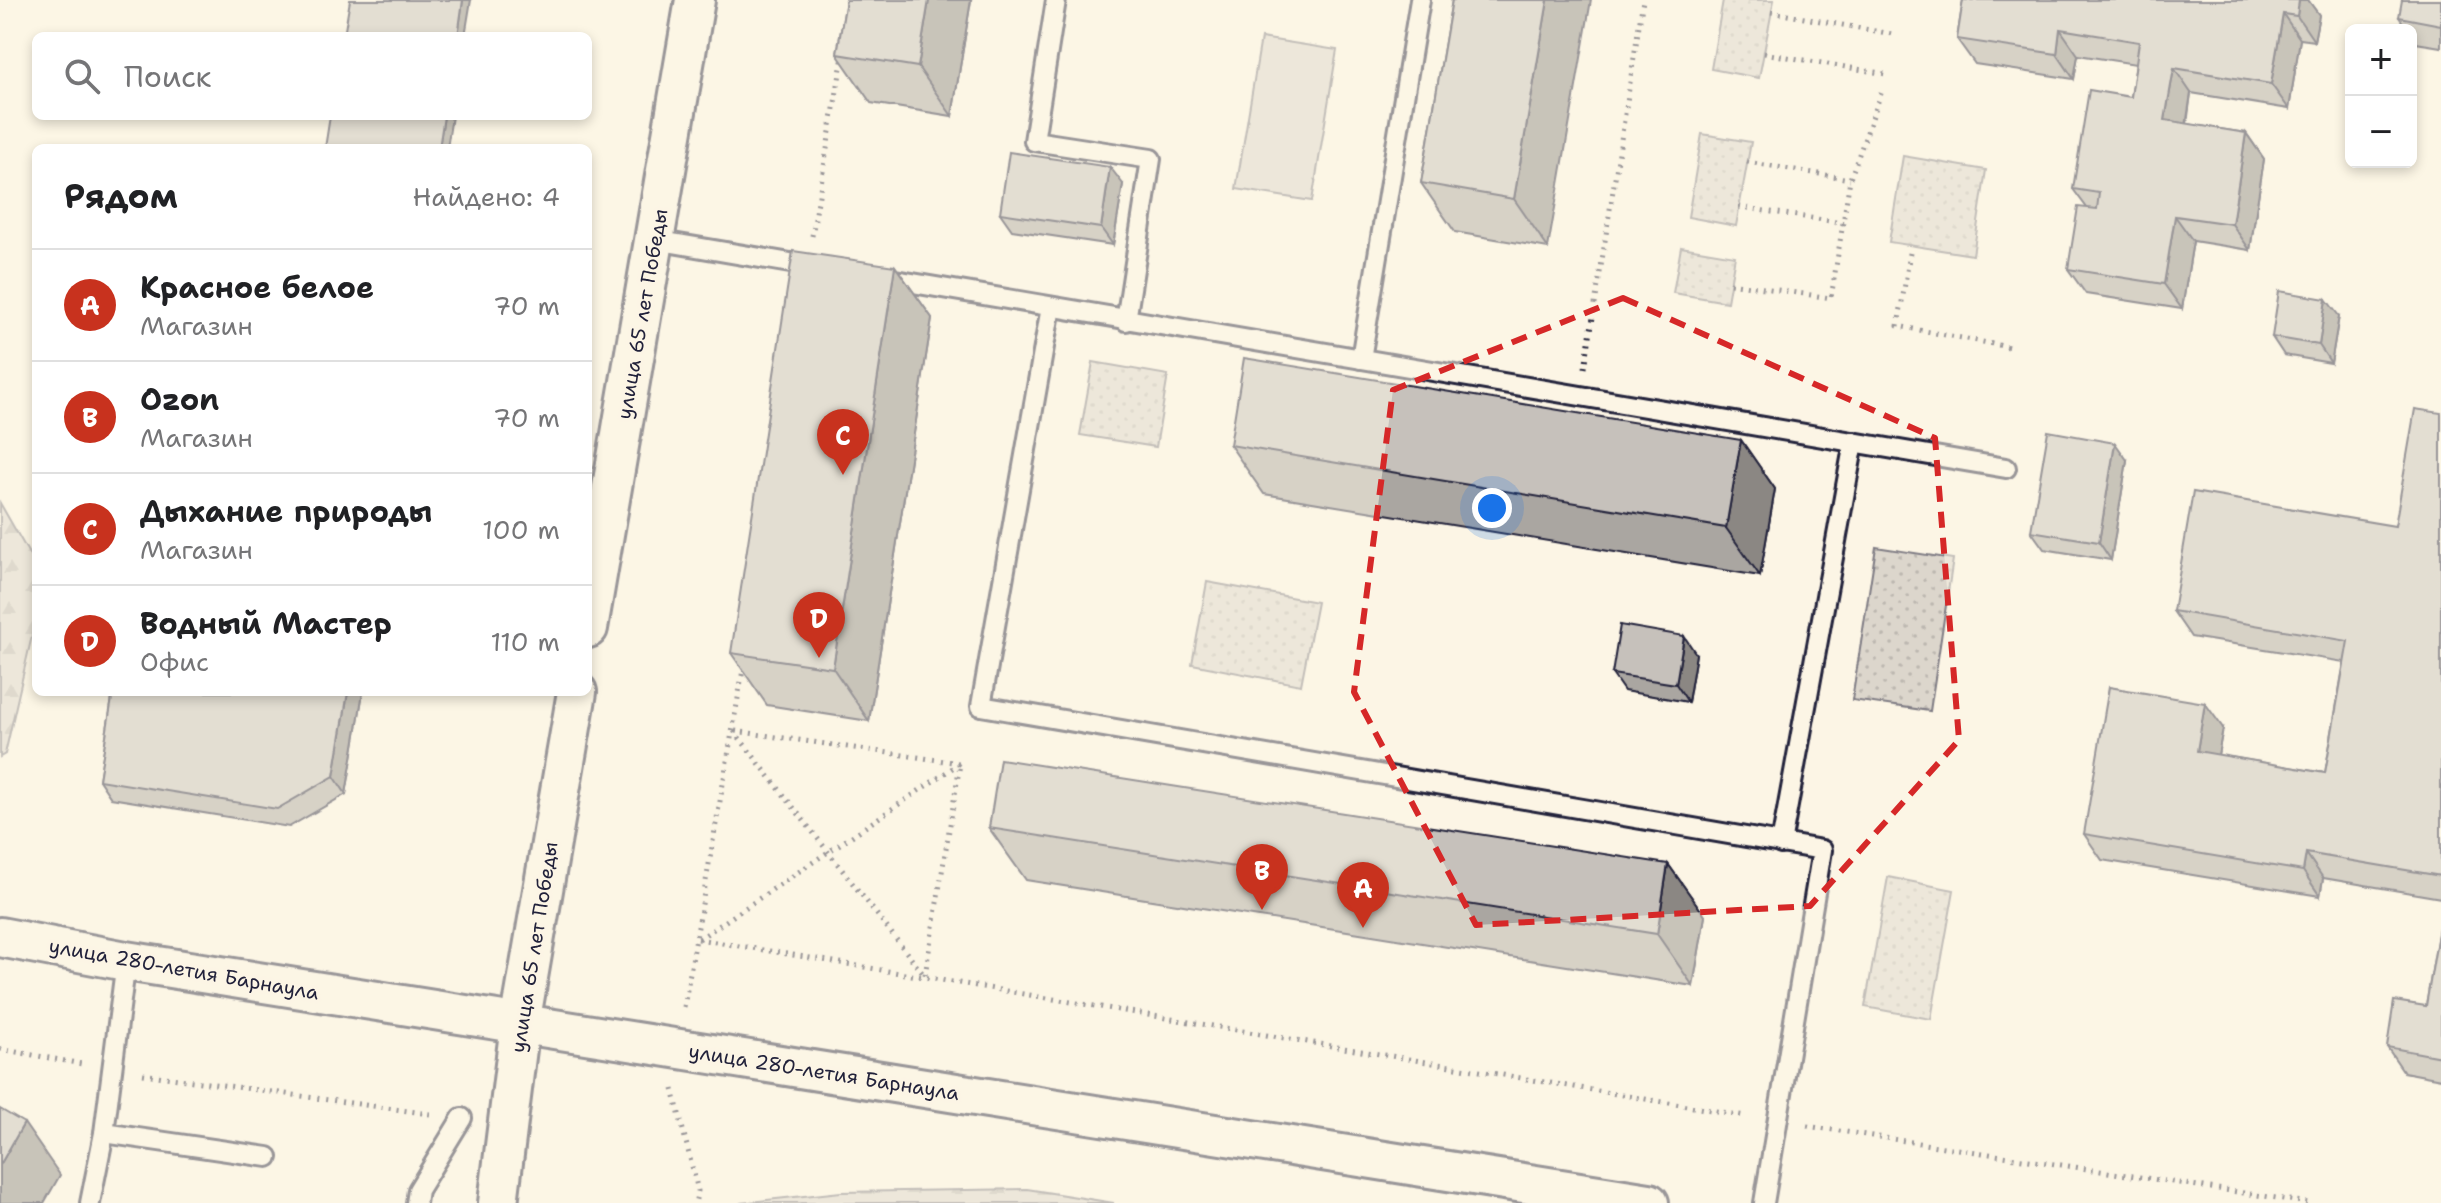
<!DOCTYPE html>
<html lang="ru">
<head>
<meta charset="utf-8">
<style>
	:root { --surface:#fff; --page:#f6f6f6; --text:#202124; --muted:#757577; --line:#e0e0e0; --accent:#c8321e }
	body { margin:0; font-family:"Shantell Sans",sans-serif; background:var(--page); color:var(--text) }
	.controls { position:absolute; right:24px; top:24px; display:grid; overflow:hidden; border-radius:12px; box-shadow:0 4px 12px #0003 }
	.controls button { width:72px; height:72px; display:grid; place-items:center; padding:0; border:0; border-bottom:2px solid var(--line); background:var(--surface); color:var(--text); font:40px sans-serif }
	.you { position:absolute; left:1492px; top:508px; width:28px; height:28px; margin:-20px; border:6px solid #fff; border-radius:50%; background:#1a73e8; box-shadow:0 0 0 12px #1a73e833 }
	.badge { display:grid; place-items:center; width:52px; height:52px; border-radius:50%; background:var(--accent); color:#fff; font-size:26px; font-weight:700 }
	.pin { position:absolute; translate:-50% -66px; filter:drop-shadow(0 2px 4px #0008) }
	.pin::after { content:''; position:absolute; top:42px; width:28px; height:24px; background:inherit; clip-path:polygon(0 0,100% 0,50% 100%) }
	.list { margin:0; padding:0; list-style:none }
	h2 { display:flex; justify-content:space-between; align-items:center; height:104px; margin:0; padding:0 32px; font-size:34px }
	h2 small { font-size:26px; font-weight:400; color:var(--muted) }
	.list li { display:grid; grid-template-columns:52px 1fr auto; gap:24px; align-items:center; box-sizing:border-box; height:112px; padding:0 32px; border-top:2px solid var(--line) }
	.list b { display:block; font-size:30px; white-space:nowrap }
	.list p { margin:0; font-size:26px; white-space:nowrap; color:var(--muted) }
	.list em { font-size:26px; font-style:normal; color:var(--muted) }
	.icon { flex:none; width:44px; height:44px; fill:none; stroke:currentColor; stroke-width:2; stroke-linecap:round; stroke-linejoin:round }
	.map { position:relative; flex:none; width:2441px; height:1203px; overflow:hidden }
	.search { position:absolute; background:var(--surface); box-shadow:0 4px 12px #0003; left:32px; top:32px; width:560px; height:88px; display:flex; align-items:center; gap:20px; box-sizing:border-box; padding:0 28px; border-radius:12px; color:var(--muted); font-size:30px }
	.panel { position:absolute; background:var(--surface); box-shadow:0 4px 12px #0003; left:32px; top:144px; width:560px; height:552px; border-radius:12px }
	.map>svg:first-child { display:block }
	.grass { fill:url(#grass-dots); stroke:#7f7c84; stroke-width:2 }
	.forest { fill:url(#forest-firs); stroke:#7f7c84; stroke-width:2 }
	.garden { fill:#dcd6cc; stroke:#7f7c84; stroke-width:2 }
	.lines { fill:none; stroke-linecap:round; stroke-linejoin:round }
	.lane-casing { stroke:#22223b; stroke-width:24 }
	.street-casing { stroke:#22223b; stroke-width:44 }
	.path { stroke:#22223b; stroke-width:5; stroke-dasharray:2 6; stroke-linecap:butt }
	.lane { stroke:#fcf5e5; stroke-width:18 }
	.street { stroke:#fcf5e5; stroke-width:38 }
	.wall { fill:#aaa6a1; stroke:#22223b; stroke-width:2 }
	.shaded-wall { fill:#8b8783; stroke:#22223b; stroke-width:2 }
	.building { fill:#c6c1bb; stroke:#22223b; stroke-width:2 }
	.marked { fill:none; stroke:#d62828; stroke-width:6; stroke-dasharray:16 10; stroke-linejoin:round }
	.labels { text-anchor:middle; stroke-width:8; stroke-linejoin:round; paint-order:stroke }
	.street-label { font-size:20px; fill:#22223b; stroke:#fcf5e5 }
</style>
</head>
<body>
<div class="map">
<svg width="2441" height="1203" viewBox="0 0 2441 1203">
	<defs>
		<pattern id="grass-dots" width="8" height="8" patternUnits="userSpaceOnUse" patternTransform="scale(2)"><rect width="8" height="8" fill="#dcd6cc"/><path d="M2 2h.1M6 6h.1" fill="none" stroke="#bcb7b0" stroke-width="1.8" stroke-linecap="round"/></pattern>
		<pattern id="forest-firs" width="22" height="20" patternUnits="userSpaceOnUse" patternTransform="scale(2)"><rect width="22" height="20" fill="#dcd6cc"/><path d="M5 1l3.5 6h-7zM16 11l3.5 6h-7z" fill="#bcb7b0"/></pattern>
	</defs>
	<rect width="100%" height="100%" fill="#fcf5e5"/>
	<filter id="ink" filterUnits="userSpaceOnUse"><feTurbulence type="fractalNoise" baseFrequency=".0125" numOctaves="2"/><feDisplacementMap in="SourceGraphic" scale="16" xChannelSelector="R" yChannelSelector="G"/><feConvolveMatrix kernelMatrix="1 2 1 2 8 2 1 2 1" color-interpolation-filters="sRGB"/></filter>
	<g filter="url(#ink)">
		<g class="grass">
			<path d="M1723,0H1774L1759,78L1711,69Z"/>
			<path d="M1702,134L1751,142L1736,226L1688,217Z"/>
			<path d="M1903,156L1986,170L1973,255L1889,242Z"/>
			<path d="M1681,247L1735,256L1727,302L1673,293Z"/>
			<path d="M1093,362L1168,375L1156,447L1080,435Z"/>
			<path d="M1876,547L1953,559L1930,711L1852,700Z"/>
			<path d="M1207,582L1317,602L1301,685L1192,664Z"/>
			<path d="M1888,877L1954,890L1931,1019L1865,1007Z"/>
		</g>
		<g class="forest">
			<path d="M0,503L36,566V618L5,754L0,757Z"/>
			<path d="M1027,1189L1114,1203H740L841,1192Z"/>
		</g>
		<path class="garden" d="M1261,38L1337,50L1312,201L1236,189Z"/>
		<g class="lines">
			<defs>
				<g id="lane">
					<path d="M1056,0L1034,141L1151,159L1126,321"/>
					<path d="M655,240L814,267"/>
					<path d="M883,278L2006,468"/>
					<path d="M1051,307L981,706L1822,850L1764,1203"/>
					<path d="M1361,359L1420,0"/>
					<path d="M1781,844L1854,442"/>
					<path d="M104,1133L268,1157"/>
					<path d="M90,1203L104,1133L126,961"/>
					<path d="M416,1203L418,1190L462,1118"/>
				</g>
				<g id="street">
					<path d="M588,628L695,0"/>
					<path d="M0,937L126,961L1649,1203"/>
					<path d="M498,1203L520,1024L577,692"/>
				</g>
			</defs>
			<use href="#lane" class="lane-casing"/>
			<use href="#street" class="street-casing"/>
			<g class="path">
				<path d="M1771,12L1892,34"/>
				<path d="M1764,53L1886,74"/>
				<path d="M1747,162L1850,179"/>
				<path d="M1739,207L1843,223"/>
				<path d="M812,236L843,56"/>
				<path d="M1910,253L1898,326L2009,347"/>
				<path d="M1730,283L1831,298L1850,179L1883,88"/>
				<path d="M1585,368L1643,0"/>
				<path d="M734,731L924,975"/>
				<path d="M735,731L959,763"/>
				<path d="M698,939L1746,1116"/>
				<path d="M699,939L960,763"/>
				<path d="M925,975L960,764"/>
				<path d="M684,1007L744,664"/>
				<path d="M0,1049L82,1064"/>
				<path d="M143,1074L430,1114"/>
				<path d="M673,1089L698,1191L695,1203"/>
				<path d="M1807,1126L2309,1203"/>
			</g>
			<use href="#lane" class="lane"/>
			<use href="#street" class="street"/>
		</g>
		<g class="wall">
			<path d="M846,0H971L952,116L871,103L837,54Z"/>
			<path d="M1452,0L1548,248L1455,232L1421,183Z"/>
			<path d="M1963,0H2308L2319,15L2314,41L2300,39L2289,109L2191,93L2187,124L2246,133L2264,159L2250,250L2193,241L2182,309L2086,294L2068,269L2087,208L2073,189L2131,97L2136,64L2078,55L2074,79L1975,64L1957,39Z"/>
			<path d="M2441,0V47L2416,43L2411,35V30H2408L2399,17Z"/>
			<path d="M1123,184L1113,245L1012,230L1000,213Z"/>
			<path d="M895,266L932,318L869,721L767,705L731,653Z"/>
			<path d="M2339,316L2331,363L2284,355L2272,337Z"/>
			<path d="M2441,413V898L2323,878L2320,896L2102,860L2084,834L2223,728L2218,755L2325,773L2344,662L2191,637L2173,611L2395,526Z"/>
			<path d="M1741,440L1775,489L1760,576L1264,494L1230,445Z"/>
			<path d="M2127,460L2111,560L2044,549L2031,531Z"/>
			<path d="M1696,654L1688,702L1624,691L1612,674Z"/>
			<path d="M113,692H363L346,794L289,827L111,798L99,780Z"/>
			<path d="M989,828L1668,864L1705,916L1693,986L1026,880Z"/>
			<path d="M2441,916V1079L2404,1072L2387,1047L2426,1006Z"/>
		</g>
		<g class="shaded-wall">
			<path d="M463,0H471L465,36H458Z"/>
			<path d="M929,0H971L952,116L918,67Z"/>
			<path d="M1548,0H1591L1548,248L1514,199Z"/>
			<path d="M2299,0H2308L2319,15L2314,41L2297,16Z"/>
			<path d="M2283,14L2300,39L2289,109L2271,84Z"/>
			<path d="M2060,29L2078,55L2074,79L2057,54Z"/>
			<path d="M2174,68L2191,93L2183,146L2165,120Z"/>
			<path d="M444,116H452L447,148H439Z"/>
			<path d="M2246,133L2264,159L2250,250L2232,224Z"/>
			<path d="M1110,167L1123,184L1113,245L1101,228Z"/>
			<path d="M2175,216L2193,241L2182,309L2164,284Z"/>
			<path d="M895,266L932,318L869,721L833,668Z"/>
			<path d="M2326,299L2339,316L2331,363L2319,345Z"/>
			<path d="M1741,440L1775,489L1760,576L1726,528Z"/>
			<path d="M2115,443L2127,460L2111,560L2099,542Z"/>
			<path d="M1684,636L1696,654L1688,702L1676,684Z"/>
			<path d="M348,692H363L346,794L334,776Z"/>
			<path d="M2205,703L2223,728L2214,776L2197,751Z"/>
			<path d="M2306,853L2323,878L2320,896L2303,871Z"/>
			<path d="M1668,864L1705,916L1693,986L1657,934Z"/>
			<path d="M24,1123L60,1175L44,1203H0V1165Z"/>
		</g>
		<g class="building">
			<path d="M350,0H463L458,36H344Z"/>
			<path d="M846,0H929L918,67L837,54Z"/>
			<path d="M1452,0H1548L1514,199L1421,183Z"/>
			<path d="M1963,0H2299L2297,16L2283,14L2271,84L2174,68L2165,120L2246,133L2232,224L2175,216L2164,284L2068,269L2078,207L2097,209L2099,193L2073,189L2089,90L2131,97L2139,42L2060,29L2057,54L1957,39Z"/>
			<path d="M2402,0H2441V25L2399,17Z"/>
			<path d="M330,116H444L439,148H325Z"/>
			<path d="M1009,152L1110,167L1101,228L1000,213Z"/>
			<path d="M793,251L895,266L833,668L731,653Z"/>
			<path d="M2279,291L2326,299L2319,345L2272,337Z"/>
			<path d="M1244,358L1741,440L1726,528L1230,445Z"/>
			<path d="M2415,409L2441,413V876L2306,853L2303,871L2084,834L2109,687L2205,703L2197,751L2325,773L2348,641L2173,611L2193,492L2395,526Z"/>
			<path d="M2048,431L2115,443L2099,542L2031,531Z"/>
			<path d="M1620,625L1684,636L1676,684L1612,674Z"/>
			<path d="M113,692H348L334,776L277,809L99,780Z"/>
			<path d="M1000,759L1668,864L1657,934L989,828Z"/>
			<path d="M2441,916V1057L2387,1047L2394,1001L2426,1006Z"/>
			<path d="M0,1109L24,1123L0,1165Z"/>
		</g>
	</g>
	<path d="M0 0H2441V1203H0ZM1623,298L1935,438L1959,740L1810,906L1476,925L1354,692L1393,390Z" fill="#fcf5e5" fill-opacity=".55" fill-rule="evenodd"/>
	<path class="marked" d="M1623,298L1935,438L1959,740L1810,906L1476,925L1354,692L1393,390Z"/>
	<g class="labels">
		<g class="street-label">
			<text transform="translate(642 314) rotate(-80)" y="7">улица 65 лет Победы</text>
			<text transform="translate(534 947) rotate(-81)" y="7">улица 65 лет Победы</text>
			<text transform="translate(184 969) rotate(10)" y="7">улица 280-летия Барнаула</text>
			<text transform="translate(824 1072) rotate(9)" y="7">улица 280-летия Барнаула</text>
		</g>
	</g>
</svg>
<div class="controls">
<button>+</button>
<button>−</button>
</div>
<div class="you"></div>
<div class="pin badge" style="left:1363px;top:928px">A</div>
<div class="pin badge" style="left:1262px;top:910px">B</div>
<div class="pin badge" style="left:843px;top:475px">C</div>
<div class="pin badge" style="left:819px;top:658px">D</div>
<div class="search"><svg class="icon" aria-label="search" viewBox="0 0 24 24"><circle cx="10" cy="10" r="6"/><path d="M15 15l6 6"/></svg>Поиск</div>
<section class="panel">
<h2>Рядом<small>Найдено: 4</small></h2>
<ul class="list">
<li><span class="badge">A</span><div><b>Красное белое</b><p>Магазин</p></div><em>70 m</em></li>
<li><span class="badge">B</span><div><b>Ozon</b><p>Магазин</p></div><em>70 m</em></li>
<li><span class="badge">C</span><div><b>Дыхание природы</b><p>Магазин</p></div><em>100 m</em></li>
<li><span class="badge">D</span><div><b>Водный Мастер</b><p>Офис</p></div><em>110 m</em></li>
</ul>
</section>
</div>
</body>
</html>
